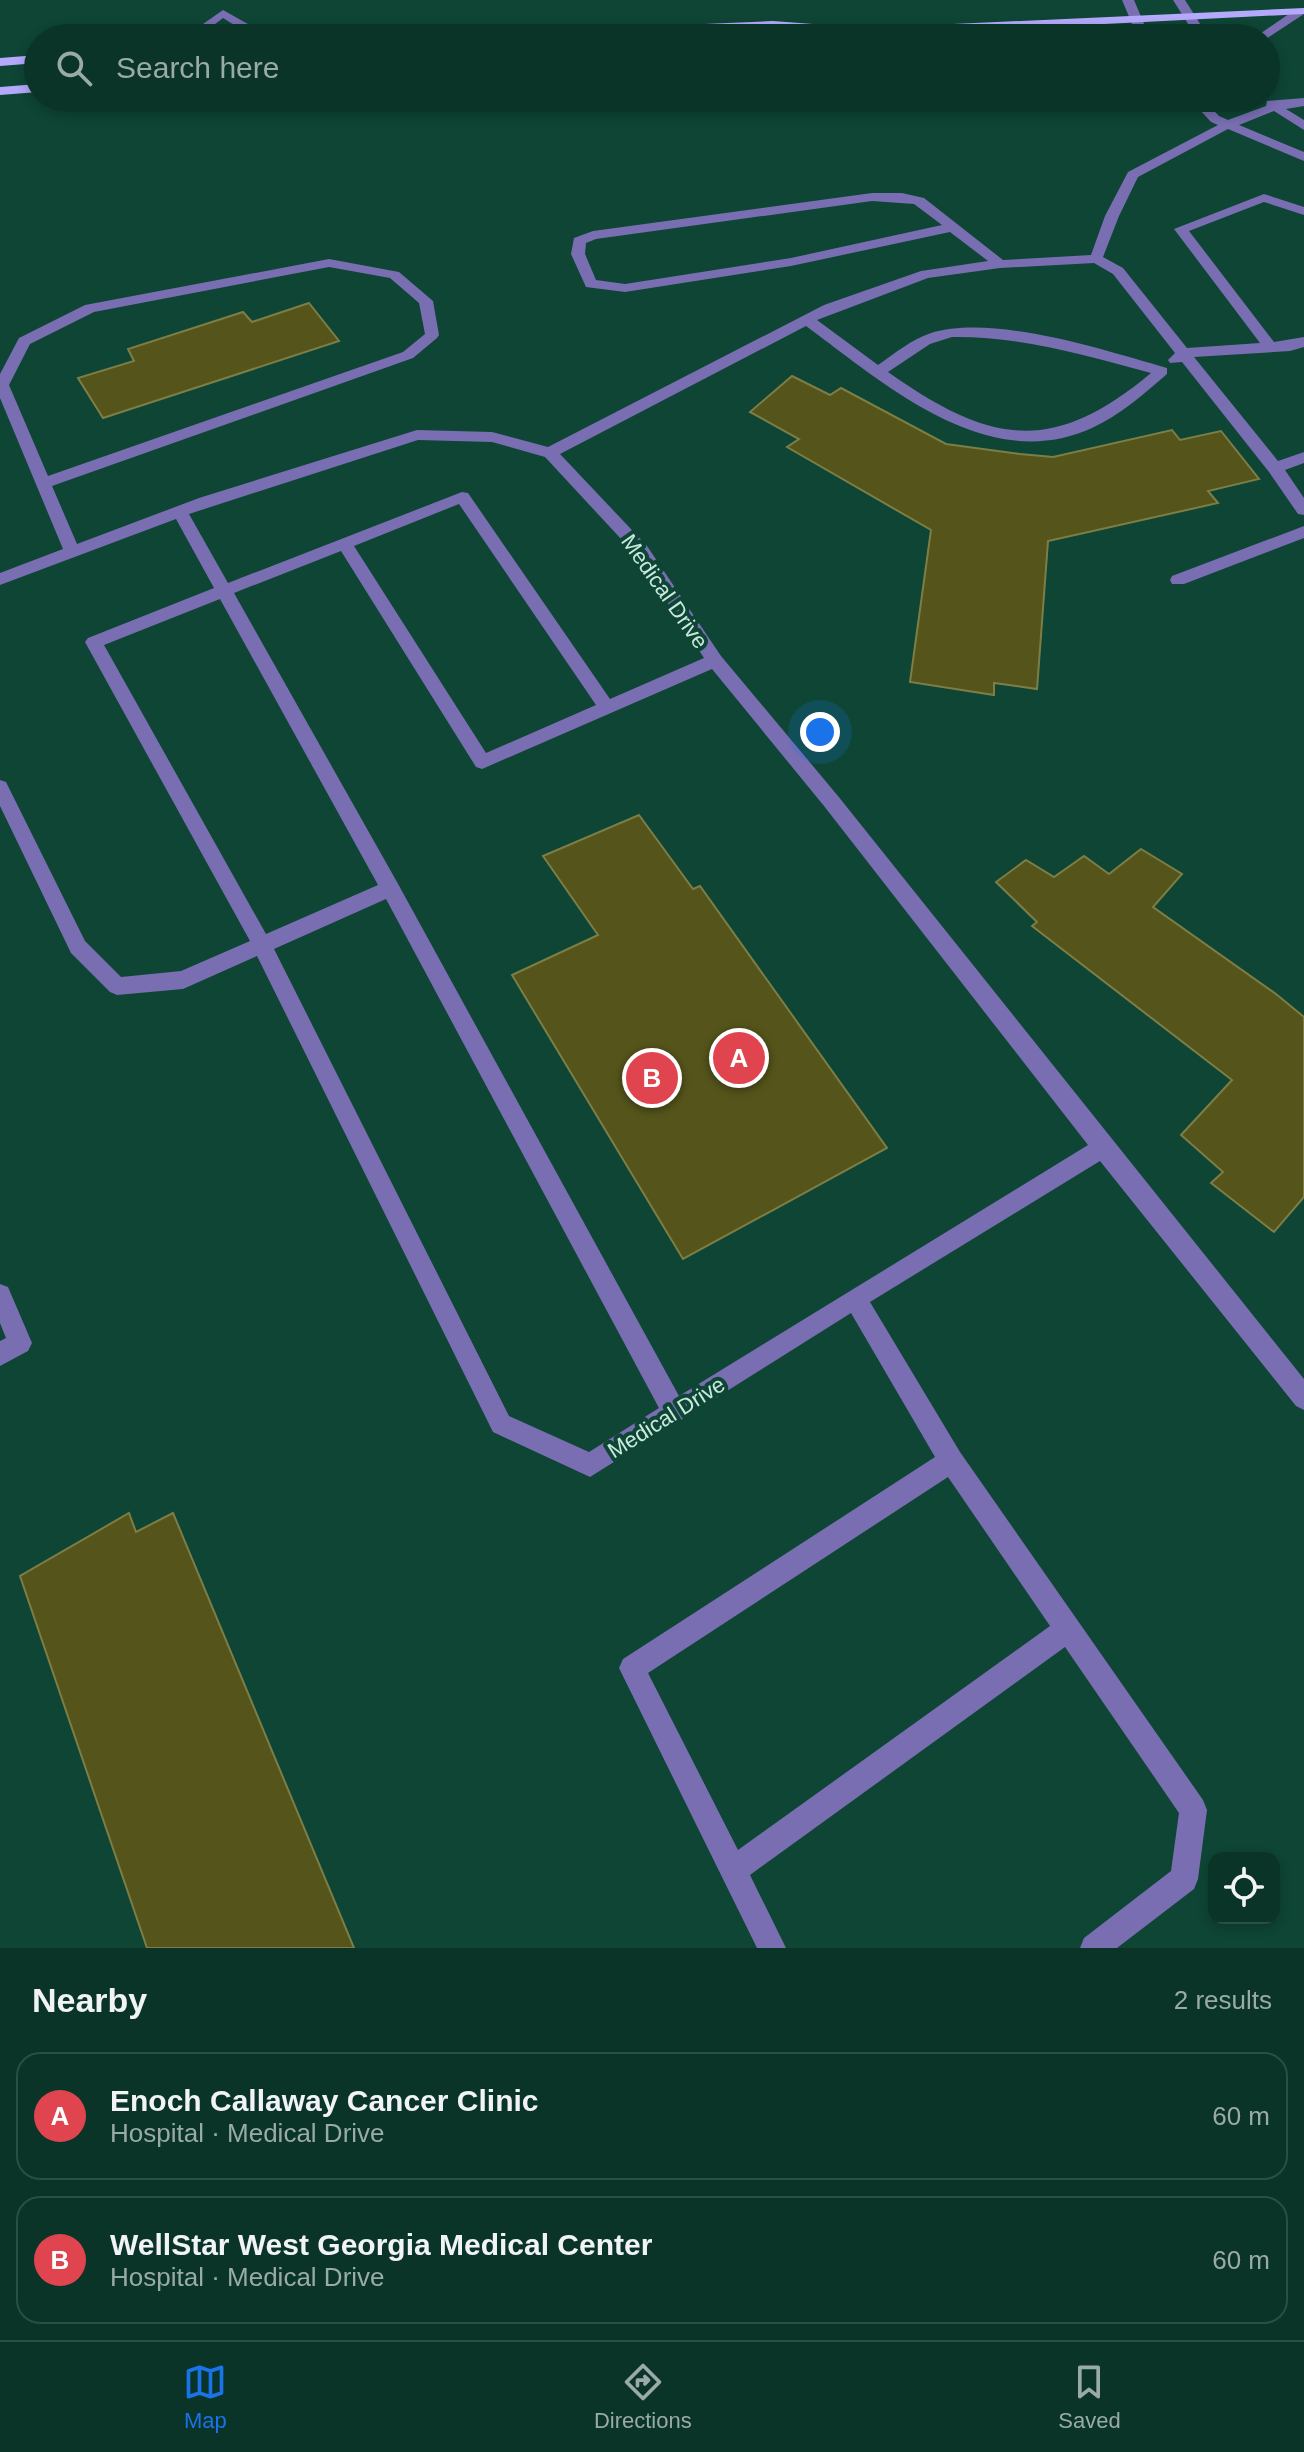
<!DOCTYPE html>
<html lang="en">
<head>
<meta charset="utf-8">
<style>
	:root { --surface:#0a3428; --page:#133c30; --text:#f1f3f6; --muted:#99aaa8; --line:#2a4f45; --accent:#1a73e8 }
	body { margin:0; font-family:Helvetica,sans-serif; background:var(--page); color:var(--text) }
	.controls { position:absolute; right:24px; bottom:24px; display:grid; overflow:hidden; border-radius:16px; box-shadow:0 4px 12px #0003 }
	.controls button { width:72px; height:72px; display:grid; place-items:center; padding:0; border:0; border-bottom:2px solid var(--line); background:var(--surface); color:var(--text); font:40px sans-serif }
	.you { position:absolute; left:820px; top:732px; width:28px; height:28px; margin:-20px; border:6px solid #fff; border-radius:50%; background:#1a73e8; box-shadow:0 0 0 12px #1a73e833 }
	.badge { display:grid; place-items:center; width:52px; height:52px; border-radius:50%; background:var(--accent); color:#fff; font-size:26px; font-weight:700 }
	.pin { position:absolute; translate:-50% -50%; border:4px solid #fff; box-shadow:0 2px 8px #0006 }
	.list { margin:0; padding:0; list-style:none }
	h2 { display:flex; justify-content:space-between; align-items:center; height:104px; margin:0; padding:0 32px; font-size:34px }
	h2 small { font-size:26px; font-weight:400; color:var(--muted) }
	.list li { display:grid; grid-template-columns:52px 1fr auto; gap:24px; align-items:center; box-sizing:border-box; height:128px; margin:0 16px 16px; padding:0 16px; border:2px solid var(--line); border-radius:24px }
	.list b { display:block; font-size:30px; white-space:nowrap }
	.list p { margin:0; font-size:26px; white-space:nowrap; color:var(--muted) }
	.list em { font-size:26px; font-style:normal; color:var(--muted) }
	.icon { flex:none; width:44px; height:44px; fill:none; stroke:currentColor; stroke-width:2; stroke-linecap:round; stroke-linejoin:round }
	.map { position:relative; flex:none; width:1304px; height:1948px; overflow:hidden }
	.search { position:absolute; background:var(--surface); box-shadow:0 4px 12px #0003; left:24px; right:24px; top:24px; height:88px; display:flex; align-items:center; gap:20px; box-sizing:border-box; padding:0 28px; border-radius:44px; color:var(--muted); font-size:30px }
	.sheet { height:392px; background:var(--surface) }
	nav { display:flex; justify-content:space-around; align-items:center; box-sizing:border-box; height:112px; border-top:2px solid var(--line); background:var(--surface); font-size:22px; color:var(--muted) }
	nav a { display:grid; justify-items:center; gap:4px }
	nav .on { color:var(--accent) }
	.map>svg:first-child { display:block }
	.building { fill:#54541b; stroke:#7d7e46; stroke-width:2 }
	.lines { fill:none; stroke-linecap:round; stroke-linejoin:round }
	.minor { fill:#786eb1; fill-rule:evenodd }
	.major { fill:#b4a9fb; fill-rule:evenodd }
	.labels { text-anchor:middle; stroke-width:8; stroke-linejoin:round; paint-order:stroke }
	.street-label { font-size:22px; fill:#c9eadd; stroke:#0e4535 }
</style>
</head>
<body>
<div class="map">
<svg width="1304" height="1948" viewBox="0 0 1304 1948">
	<rect width="100%" height="100%" fill="#0e4535"/>
	<g class="building">
		<path d="M309,303L339,341L103,418L78,378L134,361L128,349L243,312L252,322Z"/>
		<path d="M792,376L830,395L841,388L946,444L1020,454L1053,457L1172,430L1180,440L1221,431L1259,479L1208,491L1218,503L1048,541L1037,689L994,683V695L910,682L931,530L787,447L799,439L750,412Z"/>
		<path d="M639,815L693,889L700,886L887,1148L683,1259L512,975L598,935L543,856Z"/>
		<path d="M1141,849L1182,874L1153,907L1276,994L1304,1017V1197L1274,1232L1211,1183L1223,1172L1181,1135L1232,1080L1032,926L1037,922L996,882L1026,860L1054,877L1084,856L1109,874Z"/>
		<path d="M129,1513L136,1532L173,1513L354,1948H147L20,1576Z"/>
	</g>
	<g class="lines">
		<g class="minor">
			<path d="M1122,0H1134L1150,38H1138Z"/>
			<path d="M1173,0H1185L1209,38H1197Z"/>
			<path d="M1296,9H1304V14L1266,39L1254,38Z"/>
			<path d="M223,10L255,28L289,38L247,33L223,18L197,38H183Z"/>
			<path d="M1189,98H1202L1219,116L1228,120L1266,106L1267,101L1304,98V106L1286,109L1304,120V130L1274,111L1239,125L1304,152V161L1228,129L1138,177L1119,216L1103,257L1123,268L1187,348L1260,343L1174,229L1264,194L1304,207V215L1264,202L1189,231L1274,342L1304,337V347L1290,351L1194,357L1278,461L1304,452V463L1285,470L1304,498V515L1298,514L1269,472L1182,362L1170,363L1168,360L1175,353L1113,274L1094,263L1000,268L928,278L817,320L878,365C894,354 912,339 931,333C995,314 1103,350 1167,368V374C1144,394 1120,415 1092,428C987,476 885,384 806,326L560,454L647,546L721,656L838,796L1304,1379V1410L1296,1406L1100,1161L870,1302L960,1452L1203,1800L1207,1810L1198,1879L1194,1889L1117,1948H1080L1084,1938L1171,1871L1179,1813L1065,1647L750,1875L786,1948H757L619,1668L623,1659L935,1457L851,1313L590,1477L493,1432L257,956L183,989L117,995L110,992L71,953L0,806V780L6,782L85,941L121,977L181,971L250,941L85,642L88,638L214,588L176,519L0,585V573L63,549L0,398V374L19,338L85,305L329,259L399,272L433,301L439,335L437,338L413,358L52,486L77,544L199,498L417,430L492,432L548,447L824,305L921,271L988,261L950,232L791,266L625,292L586,287L571,254L574,238L593,231L872,193H902L924,198L1003,260L1091,255L1105,216L1128,172L1218,125L1211,122ZM872,201L914,204L942,225L791,258L625,284L596,280L585,254L586,243L596,239ZM329,267L390,278L419,303L425,334L403,352L48,476L9,385L30,344L94,312ZM952,337C1020,336 1086,355 1151,373C1052,456 990,444 888,372L930,344ZM418,440L492,442L545,457L635,554L704,658L610,699L468,493L462,492L228,583L189,514ZM459,504L596,705L486,753L354,546ZM341,551L476,767L482,769L712,669L824,806L1088,1145L679,1396L397,882L234,593ZM220,599L378,885L266,934L104,645ZM386,899L659,1408L589,1452L509,1416L274,949ZM948,1477L1050,1626L738,1850L648,1673Z"/>
			<path d="M1304,526V538L1184,584H1172L1170,580L1172,576Z"/>
			<path d="M0,1284L8,1287L32,1343L28,1351L0,1366V1341L6,1338L0,1323Z"/>
		</g>
		<g class="major">
			<path d="M1304,8V14L866,36L773,29L551,38H462L468,34L773,21L866,28Z"/>
			<path d="M38,55V63L0,66V58Z"/>
			<path d="M38,84V92L0,95V87Z"/>
		</g>
	</g>
	<g class="labels">
		<g class="street-label">
			<text transform="translate(665 591) rotate(55)" y="8">Medical Drive</text>
			<text transform="translate(666 1417) rotate(-32)" y="8">Medical Drive</text>
		</g>
	</g>
</svg>
<div class="controls">
<button><svg class="icon" aria-label="locate" viewBox="0 0 24 24"><circle cx="12" cy="12" r="6"/><path d="M12 2v4M12 18v4M2 12h4M18 12h4"/></svg></button>
</div>
<div class="you"></div>
<div class="pin badge" style="left:739px;top:1058px;background:#e0444e">A</div>
<div class="pin badge" style="left:652px;top:1078px;background:#e0444e">B</div>
<div class="search"><svg class="icon" aria-label="search" viewBox="0 0 24 24"><circle cx="10" cy="10" r="6"/><path d="M15 15l6 6"/></svg>Search here</div>
</div>
<section class="sheet">
<h2>Nearby<small>2 results</small></h2>
<ul class="list">
<li><span class="badge" style="background:#e0444e">A</span><div><b>Enoch Callaway Cancer Clinic</b><p>Hospital · Medical Drive</p></div><em>60 m</em></li>
<li><span class="badge" style="background:#e0444e">B</span><div><b>WellStar West Georgia Medical Center</b><p>Hospital · Medical Drive</p></div><em>60 m</em></li>
</ul>
</section>
<nav>
<a class="on"><svg class="icon" aria-label="map" viewBox="0 0 24 24"><path d="M3 6l6-2 6 2 6-2v14l-6 2-6-2-6 2zM9 4v14M15 6v14"/></svg>Map</a>
<a><svg class="icon" aria-label="directions" viewBox="0 0 24 24"><path d="M12 3l9 9-9 9-9-9zM9 14v-3h6M13 9l2 2-2 2"/></svg>Directions</a>
<a><svg class="icon" aria-label="saved" viewBox="0 0 24 24"><path d="M7 4h10v16l-5-4-5 4z"/></svg>Saved</a>
</nav>
</body>
</html>
